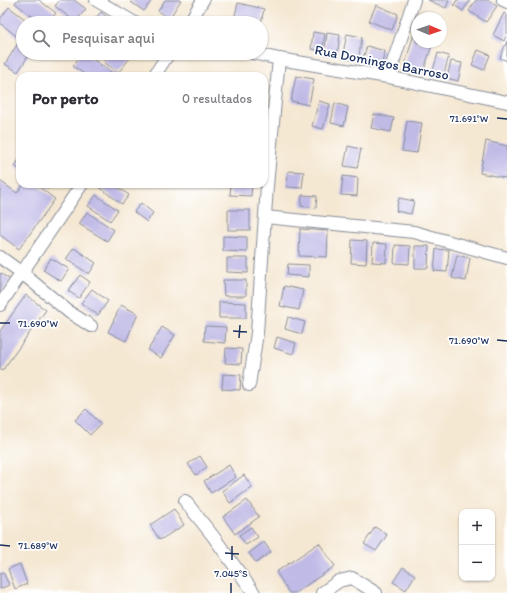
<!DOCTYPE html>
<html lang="pt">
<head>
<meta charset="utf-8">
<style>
	:root { --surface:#fff; --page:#f2f2f3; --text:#2b2b33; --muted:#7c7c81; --line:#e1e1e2 }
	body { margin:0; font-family:Itim,sans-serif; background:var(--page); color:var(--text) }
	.controls { position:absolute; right:12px; bottom:12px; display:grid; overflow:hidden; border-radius:8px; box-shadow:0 1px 3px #0004 }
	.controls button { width:36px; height:36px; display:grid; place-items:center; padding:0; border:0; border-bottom:1px solid var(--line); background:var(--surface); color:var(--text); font:20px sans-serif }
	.compass { position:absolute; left:411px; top:12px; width:36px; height:36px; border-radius:50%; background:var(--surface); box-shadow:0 1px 3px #0004; rotate:92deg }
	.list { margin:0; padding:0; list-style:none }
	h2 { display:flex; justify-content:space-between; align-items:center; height:52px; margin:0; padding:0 16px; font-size:17px }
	h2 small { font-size:13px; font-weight:400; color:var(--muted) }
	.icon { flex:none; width:22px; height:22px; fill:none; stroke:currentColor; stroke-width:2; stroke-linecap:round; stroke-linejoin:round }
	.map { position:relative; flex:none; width:507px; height:593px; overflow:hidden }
	.search { position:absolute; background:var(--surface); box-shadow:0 1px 3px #0004; left:16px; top:16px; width:252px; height:44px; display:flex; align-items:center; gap:10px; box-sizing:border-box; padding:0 14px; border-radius:22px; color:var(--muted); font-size:15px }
	.panel { position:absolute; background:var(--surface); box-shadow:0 1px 3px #0004; left:16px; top:72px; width:252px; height:116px; border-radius:12px }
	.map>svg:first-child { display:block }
	.building { fill:#c0bae6 }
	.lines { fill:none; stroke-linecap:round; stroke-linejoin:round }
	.street-casing { stroke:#888c98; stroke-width:14 }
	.street { stroke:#fff; stroke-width:12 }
	.ticks { fill:none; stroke:#1b2f5e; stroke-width:1.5 }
	.labels { text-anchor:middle; stroke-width:3.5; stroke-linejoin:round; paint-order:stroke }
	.street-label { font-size:14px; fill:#1b2f5e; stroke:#fff }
	.ticks-label { font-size:10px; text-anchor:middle; fill:#1b2f5e; stroke:#fff; stroke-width:3.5; stroke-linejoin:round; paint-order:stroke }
</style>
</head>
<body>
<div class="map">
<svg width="507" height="593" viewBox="0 0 507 593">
	<rect width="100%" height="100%" fill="#fff"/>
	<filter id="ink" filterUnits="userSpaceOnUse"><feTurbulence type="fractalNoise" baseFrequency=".025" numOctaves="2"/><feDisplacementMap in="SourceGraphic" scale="8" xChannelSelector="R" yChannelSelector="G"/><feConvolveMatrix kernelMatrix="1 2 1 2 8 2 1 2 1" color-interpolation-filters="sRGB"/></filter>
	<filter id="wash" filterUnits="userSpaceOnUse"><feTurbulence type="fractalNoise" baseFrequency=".012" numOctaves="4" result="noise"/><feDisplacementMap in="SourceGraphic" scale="16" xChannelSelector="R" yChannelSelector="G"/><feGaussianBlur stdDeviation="0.9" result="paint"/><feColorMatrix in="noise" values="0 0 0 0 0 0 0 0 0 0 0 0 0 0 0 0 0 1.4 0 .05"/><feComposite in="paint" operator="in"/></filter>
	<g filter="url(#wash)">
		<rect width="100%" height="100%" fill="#f5e8d3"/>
		<g id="blocks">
			<g class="building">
				<path d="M17,0H39L56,13L48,23H41L15,3Z"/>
				<path d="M60,0H74L86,9L75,22L55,6Z"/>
				<path d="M132,0H152L144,11L131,2Z"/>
				<path d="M165,0H181L169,19L158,11Z"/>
				<path d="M428,0H449L446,8Z"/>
				<path d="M457,0H470L463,11L454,5Z"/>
				<path d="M476,0H488L497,6L486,22L469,11Z"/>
				<path d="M238,3L264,9L261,23H233Z"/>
				<path d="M376,5L398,14L392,30L369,21Z"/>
				<path d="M9,7L30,23H23V33L19,38L0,23V19Z"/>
				<path d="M101,12L115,23H91Z"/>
				<path d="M504,13L507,15V34L504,41L493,35Z"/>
				<path d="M417,24V42H433L423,73L404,67Z"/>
				<path d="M313,32L325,34L322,51L311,49Z"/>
				<path d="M327,33L340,35L337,56L324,54Z"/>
				<path d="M347,34L362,37L358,61L342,58Z"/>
				<path d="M20,40L23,43V53H30L18,72L5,64Z"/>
				<path d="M507,41V61L500,58Z"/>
				<path d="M367,46L385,51L382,63L363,58Z"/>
				<path d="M478,50L490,55L484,70L472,65Z"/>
				<path d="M82,53H84L117,76H87L73,66Z"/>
				<path d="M110,53H134L118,73L104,62Z"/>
				<path d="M438,53L449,56L443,77L432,74Z"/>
				<path d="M451,61L462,63L458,81L447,78Z"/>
				<path d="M296,76L314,79L309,105L291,101Z"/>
				<path d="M319,101L330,104L323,129L312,126Z"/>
				<path d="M335,103L348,107L344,126L331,123Z"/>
				<path d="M374,114L394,118L391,132L371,128Z"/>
				<path d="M407,121L422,123L417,153L402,151Z"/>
				<path d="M486,141L507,146V169L505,178L480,173Z"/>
				<path d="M348,146L361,149L357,168L344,166Z"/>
				<path d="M20,158V170L15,166Z"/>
				<path d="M288,171L304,172L302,188L287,187Z"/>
				<path d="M343,176L358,178L357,196L341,195Z"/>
				<path d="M0,181L17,193L24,184H35L55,199L19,249L0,235Z"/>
				<path d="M41,184H51L48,189Z"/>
				<path d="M103,184H113L129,195L122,204L100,188Z"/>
				<path d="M231,184H252L251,196L230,195Z"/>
				<path d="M96,195L118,210L110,221L88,206Z"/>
				<path d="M302,195L317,196L316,208L301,206Z"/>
				<path d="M399,198L414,201L411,214L396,211Z"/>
				<path d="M141,203L153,213L147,222L134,212Z"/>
				<rect x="228" y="210" width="22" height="20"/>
				<path d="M87,212L114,230L107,241L79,224Z"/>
				<path d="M300,229L328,231L327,257L299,256Z"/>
				<path d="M223,236L247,237V252L223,251Z"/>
				<path d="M352,240L367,241L366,264L351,263Z"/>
				<path d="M373,243L387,244L386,263L372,262Z"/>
				<path d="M395,245L410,246L409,264L394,263Z"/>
				<path d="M415,246H429L428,268H415Z"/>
				<path d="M74,248L96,263L89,274L66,259Z"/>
				<path d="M436,249L449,250L447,272L434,271Z"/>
				<path d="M457,255L470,258L466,281L452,278Z"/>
				<path d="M51,258L69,269L61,281L43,270Z"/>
				<path d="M227,258H248V273L227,272Z"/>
				<path d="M288,264L309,265V277L287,275Z"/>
				<path d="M0,273L11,280L0,296Z"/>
				<path d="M80,275L90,282L79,298L68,291Z"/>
				<path d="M223,280H246V296H224Z"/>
				<path d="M284,286L303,290L299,310L280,306Z"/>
				<path d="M92,289L108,301L98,315L81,303Z"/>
				<path d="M26,295L46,310L2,371L0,369V331Z"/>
				<path d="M219,302L246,303V318H219Z"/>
				<path d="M121,305L138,314L126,341L108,332Z"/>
				<path d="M288,317L305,322L302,334L285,329Z"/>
				<path d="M205,326L226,327L225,343L204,341Z"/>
				<path d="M162,327L175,335L161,358L148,350Z"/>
				<path d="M277,337L296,343L293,354L274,348Z"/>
				<path d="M226,348L242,349L241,364L225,363Z"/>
				<path d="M223,374L241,375L240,390L222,389Z"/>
				<path d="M86,409L101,424L90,435L75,420Z"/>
				<path d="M200,456L207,467L196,475L188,464Z"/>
				<path d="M229,465L236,477L211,493L204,481Z"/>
				<path d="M244,475L252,487L230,503L222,491Z"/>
				<path d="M247,500L259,517L235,534L223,517Z"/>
				<path d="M174,509L184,525L160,540L150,525Z"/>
				<path d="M251,527L258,537L246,545L239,535Z"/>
				<path d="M375,527L387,535L376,551L364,544Z"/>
				<path d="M264,542L271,552L256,563L249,553Z"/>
				<path d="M319,543L335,566L295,593H289L276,572Z"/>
				<path d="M20,564L27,584L15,589L8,569Z"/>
				<path d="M403,567L415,575L406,590L393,582Z"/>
				<path d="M3,572L9,585L0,589V574Z"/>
			</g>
		</g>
	</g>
	<g filter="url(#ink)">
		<use href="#blocks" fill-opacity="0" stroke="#888c98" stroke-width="1"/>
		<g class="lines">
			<defs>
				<g id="street">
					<path d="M96,0L135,23"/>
					<path d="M503,0L507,2"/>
					<path d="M189,23L203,0"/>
					<path d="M252,53L279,59L388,77L507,102"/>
					<path d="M154,76L169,53"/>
					<path d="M388,77L414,0"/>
					<path d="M265,217L414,232L507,258"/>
					<path d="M0,257L22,273L69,312L91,326"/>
					<path d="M0,305L82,184"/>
					<path d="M249,385L257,333L267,186L279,59"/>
					<path d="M185,501L213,536L254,593"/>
					<path d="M322,593L339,581L352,578L376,593"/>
				</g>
			</defs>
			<use href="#street" class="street-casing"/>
			<use href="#street" class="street"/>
		</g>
	</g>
	<path class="ticks" d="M497,118L507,119M0,323H10M233,331L247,332M239,338L240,325M497,340L507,341M0,545L10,546M225,553L239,554M232,560V546M231,593V583"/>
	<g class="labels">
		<g class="street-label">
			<text transform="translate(382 62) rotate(11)" y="5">Rua Domingos Barroso</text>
		</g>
	</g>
	<g class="ticks-label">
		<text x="469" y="122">71.691°W</text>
		<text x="38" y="327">71.690°W</text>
		<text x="469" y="344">71.690°W</text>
		<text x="38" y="549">71.689°W</text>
		<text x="231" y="577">7.045°S</text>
	</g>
</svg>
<div class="controls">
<button>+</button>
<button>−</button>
</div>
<svg class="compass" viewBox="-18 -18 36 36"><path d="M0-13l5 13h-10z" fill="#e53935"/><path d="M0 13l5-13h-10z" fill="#7c7c81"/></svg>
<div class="search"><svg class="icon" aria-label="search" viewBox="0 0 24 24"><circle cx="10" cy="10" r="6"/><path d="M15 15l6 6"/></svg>Pesquisar aqui</div>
<section class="panel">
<h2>Por perto<small>0 resultados</small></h2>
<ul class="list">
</ul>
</section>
</div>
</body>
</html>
